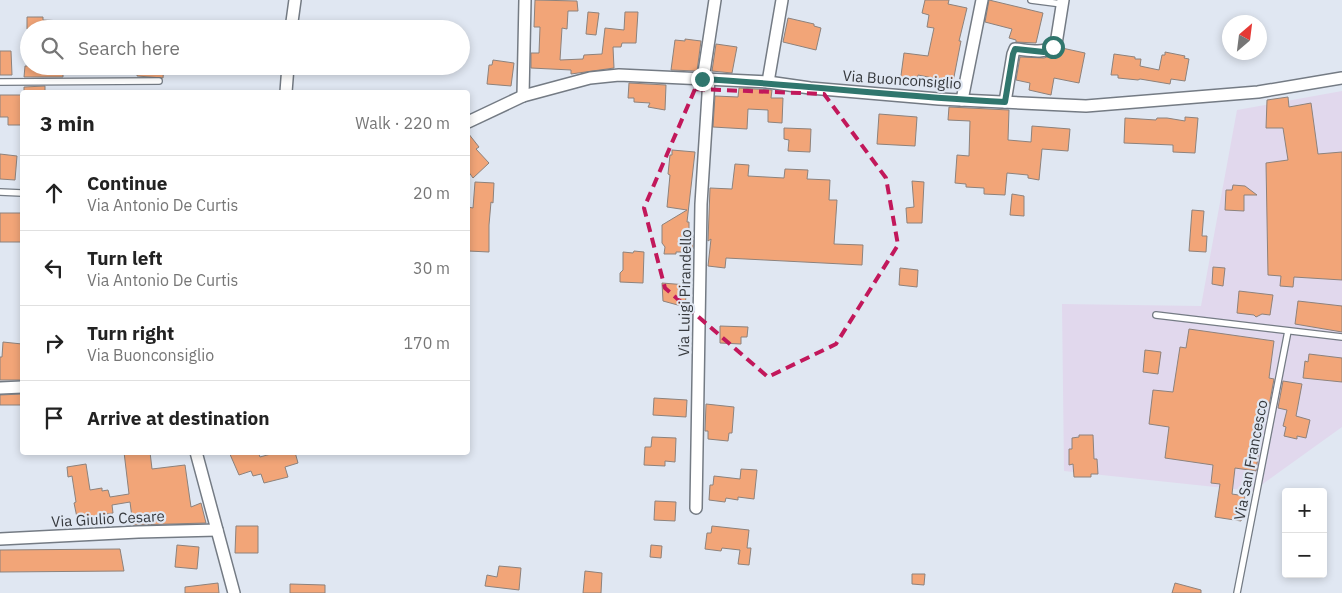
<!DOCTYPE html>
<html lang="en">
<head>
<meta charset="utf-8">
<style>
	:root { --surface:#fff; --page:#f2f2f2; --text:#222; --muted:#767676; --line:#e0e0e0 }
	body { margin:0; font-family:"IBM Plex Sans",sans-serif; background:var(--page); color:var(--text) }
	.controls { position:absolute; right:15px; bottom:15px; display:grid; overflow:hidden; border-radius:5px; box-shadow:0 2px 8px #0003 }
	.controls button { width:45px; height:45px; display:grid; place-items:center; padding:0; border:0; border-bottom:1px solid var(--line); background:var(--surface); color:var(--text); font:25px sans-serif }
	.compass { position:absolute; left:1222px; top:15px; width:45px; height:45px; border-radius:50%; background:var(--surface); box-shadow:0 2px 8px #0003; rotate:28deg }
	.stop { position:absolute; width:15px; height:15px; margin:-11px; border:4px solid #30766d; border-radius:50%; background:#fff }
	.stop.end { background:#30766d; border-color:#fff; box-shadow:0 1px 5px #0008 }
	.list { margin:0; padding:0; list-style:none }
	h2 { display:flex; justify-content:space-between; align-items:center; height:65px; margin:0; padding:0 20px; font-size:21px }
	h2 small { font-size:16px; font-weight:400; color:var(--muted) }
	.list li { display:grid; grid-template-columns:32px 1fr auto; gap:15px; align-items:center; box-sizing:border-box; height:75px; padding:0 20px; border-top:1px solid var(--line) }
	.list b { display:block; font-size:19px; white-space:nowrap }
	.list p { margin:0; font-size:16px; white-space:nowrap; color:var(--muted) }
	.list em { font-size:16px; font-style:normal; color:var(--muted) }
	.icon { flex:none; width:28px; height:28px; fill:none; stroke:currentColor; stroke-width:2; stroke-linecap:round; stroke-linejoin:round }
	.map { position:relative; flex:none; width:1342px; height:593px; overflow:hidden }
	.search { position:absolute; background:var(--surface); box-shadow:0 2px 8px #0003; left:20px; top:20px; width:450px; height:55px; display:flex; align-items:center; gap:12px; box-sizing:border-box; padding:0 18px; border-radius:28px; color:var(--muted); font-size:19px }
	.panel { position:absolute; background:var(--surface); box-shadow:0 2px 8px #0003; left:20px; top:90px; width:450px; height:365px; border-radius:5px }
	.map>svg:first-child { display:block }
	.industrial { fill:#e1d8ed }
	.building { fill:#f2a578; stroke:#8d827c }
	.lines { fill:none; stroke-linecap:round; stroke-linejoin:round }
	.service-casing { stroke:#747b84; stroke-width:8 }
	.minor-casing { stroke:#747b84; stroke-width:14 }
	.service { stroke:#fff; stroke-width:5.5 }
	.minor { stroke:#fff; stroke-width:11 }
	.route { stroke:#30766d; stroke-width:6 }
	.marked { fill:none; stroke:#c2185b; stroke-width:4; stroke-dasharray:10 6; stroke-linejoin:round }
	.labels { text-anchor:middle; stroke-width:4.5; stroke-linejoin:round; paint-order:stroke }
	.street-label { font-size:15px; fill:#36393d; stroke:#e0e7f2 }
</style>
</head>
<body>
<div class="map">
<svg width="1342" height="593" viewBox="0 0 1342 593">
	<rect width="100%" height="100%" fill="#e0e7f2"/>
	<path class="industrial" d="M1342,91V427L1253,491L1064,471L1062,304L1201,306L1237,110Z"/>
	<g class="building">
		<path d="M535,0L577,1L578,11H568L567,29L562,28L560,60L583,59L584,55L602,54L605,28L624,30L625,12H638L636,43H622L621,47H613L614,68L571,74V70L531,68V53H539L540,27H534Z"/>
		<path d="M925,0H949L948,4L967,8L959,41H961L953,82L918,75L916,85L900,83L904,53L928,56L934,28L927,27L929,15L922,13Z"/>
		<path d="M989,0L1043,13L1036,43L1016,42V40L1009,38L1012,29L985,22Z"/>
		<path d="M588,12L599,13L596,35L586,34Z"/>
		<path d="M27,17H43V20L64,21V29H27Z"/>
		<path d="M788,18L814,24V26L821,28L816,50L783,42Z"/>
		<path d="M685,39L701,41L697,71L671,70L675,40L685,41Z"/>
		<path d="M716,44L737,47L732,73L712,71Z"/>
		<path d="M1062,48L1085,53L1079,83L1054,78L1051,95L1029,90L1030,83L1016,80L1020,57L1044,58L1057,54Z"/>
		<path d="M0,51H11L12,75H0Z"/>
		<path d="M1165,52L1185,56L1184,58L1189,59L1185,81L1171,79L1170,84L1140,79L1138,80L1118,78V75H1111L1114,54L1135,57V59H1141L1140,66L1159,70L1162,55H1165Z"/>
		<path d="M493,60L514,63L511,86L487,84L489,65H492Z"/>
		<path d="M25,66H63V77H24Z"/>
		<path d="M138,66H164L163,78L137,76Z"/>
		<path d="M629,83L666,85L665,110L648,107L650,103L634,102V98H628Z"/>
		<path d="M45,86V92H24V87Z"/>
		<path d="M739,88L772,90L771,98H783L782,123L768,122V110L748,109L747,129L713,127L715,96L738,97Z"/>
		<path d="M0,95H22V125H8V117H0Z"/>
		<path d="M1288,97L1289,107L1311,103L1318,154L1342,152V280L1294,277L1293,287L1280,286L1281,276L1268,275L1266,163L1288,160L1283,128H1266L1267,100Z"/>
		<path d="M949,107L1009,110L1008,140L1031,142L1032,126L1070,129L1068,151L1042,149L1039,180L1028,178V175L1007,173L1005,195L984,194V188L966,187V184L955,183L957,155L969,156L970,121L948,120Z"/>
		<path d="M879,114L917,117L915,146L877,144Z"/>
		<path d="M1185,117L1198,118L1195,153L1173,152V145L1124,143L1125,118L1156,120L1157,118H1167L1185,121Z"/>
		<path d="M784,128L811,129L810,152L788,151L789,140L784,139Z"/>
		<path d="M468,133L479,147L476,149L489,163L473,178L468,171Z"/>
		<path d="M672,150L695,152L687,222H689V235L693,237V249L689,252H676V254H664L665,247L662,243V225L687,210L667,207L670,175L668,174L670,155H672Z"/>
		<path d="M0,154L17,156L15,180L0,179Z"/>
		<path d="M735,164L749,165L748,176L784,178L785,169L808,170L807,179L830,180L829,200H837L834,244L863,245L862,265L726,258L725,268L708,266L711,239L708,241L710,188L732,189Z"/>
		<path d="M912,181L924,182L922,223H907L906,208L914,207Z"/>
		<path d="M475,182L494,183L493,203L491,202L489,225V252L468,251V207L473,208Z"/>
		<path d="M1233,185L1245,186L1257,195H1244V211L1225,210L1226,190H1232Z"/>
		<path d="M1012,194L1024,196V216L1010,215Z"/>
		<path d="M1192,210L1204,211L1202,236H1207L1206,252L1189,251Z"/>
		<rect x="0" y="213" width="22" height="29"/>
		<path d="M634,251L644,252L643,283L620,282V273L623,270V252L633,253Z"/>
		<path d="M1213,267L1225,268L1223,286L1212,284Z"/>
		<path d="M900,268L918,270L917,287L899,285Z"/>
		<path d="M662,283L687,285L685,307L663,301Z"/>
		<path d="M1239,291L1273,295L1270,315L1262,314L1256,317L1254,315L1237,313Z"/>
		<path d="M1298,301L1342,306V332L1295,324Z"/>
		<path d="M720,326L748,327L747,337H741V344L720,343Z"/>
		<path d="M1189,329L1274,341L1269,378L1274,379L1269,406H1265L1256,471L1235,468L1232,494L1245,496L1241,521L1215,517L1220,484L1211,483L1213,465L1165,458L1169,427L1149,424L1153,390L1173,392L1180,347L1186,348Z"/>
		<path d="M3,342L22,344V380H0V357H2Z"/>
		<path d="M1145,350L1161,352L1158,374L1143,372Z"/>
		<path d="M1309,354L1342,358V382L1303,378L1305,361L1308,362Z"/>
		<path d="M1283,381L1302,384L1296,416L1310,420L1306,438L1297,436V439L1284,436L1286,427L1283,426L1287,410L1278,408Z"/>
		<path d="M22,394V405H0V395Z"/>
		<path d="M654,398L687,400L686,417L653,415Z"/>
		<path d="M706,404L734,407L732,433H729L728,441L708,439V431H705Z"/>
		<path d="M1079,435H1093L1094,459H1097L1098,474H1091V477H1074L1073,464L1069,465V449H1072V438L1079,437Z"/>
		<path d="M652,437L676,438L675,462L665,461V466L644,465L645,447H651Z"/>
		<path d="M124,452H150L152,469L185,465L191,507L201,503L206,523L133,525L130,502L112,505L113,513L95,516L96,524L79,527L74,503L76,502L72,476L68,477L67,467L86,464L90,490L102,488V491L108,490L110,497L129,494Z"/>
		<path d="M229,452H258L260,457L278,452H295L298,463L285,467L288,477L264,483L261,474L253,476L251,471L239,475Z"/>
		<path d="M741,469L757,470L754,499L738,497V500L726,498L725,502L709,500L710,485H713L714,476L740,479Z"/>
		<path d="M655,501L676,502L675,521L654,520Z"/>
		<path d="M236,526H258V553H235Z"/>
		<path d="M712,526L749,530L747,548H751L749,565L738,564L740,550L722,548L721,551L705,549L707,533H711Z"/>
		<path d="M177,545L199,547L197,569L175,567Z"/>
		<path d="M651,545L662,546L661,558L650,557Z"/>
		<path d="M120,549L124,571L0,572V550Z"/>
		<path d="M499,566L521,568L519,590L485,586L487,575L497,577Z"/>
		<path d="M585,571L602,573L601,593H583Z"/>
		<path d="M912,574H925L924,585L912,584Z"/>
		<path d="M218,583L219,593H185V587Z"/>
		<path d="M1175,583L1201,590V593H1172Z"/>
		<path d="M290,584L325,585V593H290Z"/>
	</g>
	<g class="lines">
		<defs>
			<g id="service">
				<path d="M1031,0L1062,4"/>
				<path d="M0,82L159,81"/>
				<path d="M0,192L22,193"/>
				<path d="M1156,315L1342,337"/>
				<path d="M1237,593L1288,331"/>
			</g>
			<g id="minor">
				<path d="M291,29L295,0"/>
				<path d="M703,79L715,0"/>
				<path d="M768,82L782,0"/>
				<path d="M286,92L288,66"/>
				<path d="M523,96L525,0"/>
				<path d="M962,100L982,0"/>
				<path d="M1005,102L1013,54L1015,49C1029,50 1046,55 1056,44L1063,0"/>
				<path d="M468,122L523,96L590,78L619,75L768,82L810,88L939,99L1086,106L1258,92L1342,78"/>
				<path d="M0,388L22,387"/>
				<path d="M196,452L234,593"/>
				<path d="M696,508L701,204L709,79"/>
				<path d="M0,539L138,532L217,530"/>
			</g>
		</defs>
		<use href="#service" class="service-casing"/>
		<use href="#minor" class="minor-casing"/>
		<use href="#service" class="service"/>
		<use href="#minor" class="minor"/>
	</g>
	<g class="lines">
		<path class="route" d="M702,79C804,85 904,97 1005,102L1013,54L1015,49L1044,52L1053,47"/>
	</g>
	<path class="marked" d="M695,89L824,94L886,178L898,245L836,344L768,377L665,288L644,208Z"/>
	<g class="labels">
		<g class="street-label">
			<text transform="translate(902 80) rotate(4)" y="5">Via Buonconsiglio</text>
			<text transform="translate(685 293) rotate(-89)" y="5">Via Luigi Pirandello</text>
			<text transform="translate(1251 460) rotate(-79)" y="5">Via San Francesco</text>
			<text transform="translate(108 519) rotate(-3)" y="5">Via Giulio Cesare</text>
		</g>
	</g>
</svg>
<div class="controls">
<button>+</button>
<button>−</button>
</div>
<svg class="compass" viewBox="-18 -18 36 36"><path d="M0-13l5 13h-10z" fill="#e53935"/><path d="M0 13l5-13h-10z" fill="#767676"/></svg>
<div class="stop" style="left:1053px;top:47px"></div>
<div class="stop end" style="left:702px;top:79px"></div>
<div class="search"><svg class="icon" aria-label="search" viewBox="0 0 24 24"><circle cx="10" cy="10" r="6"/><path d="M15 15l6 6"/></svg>Search here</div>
<section class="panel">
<h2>3 min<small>Walk · 220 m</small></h2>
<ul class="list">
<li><svg class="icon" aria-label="ahead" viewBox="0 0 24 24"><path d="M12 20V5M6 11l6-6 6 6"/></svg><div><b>Continue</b><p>Via Antonio De Curtis</p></div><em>20 m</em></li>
<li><svg class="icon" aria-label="left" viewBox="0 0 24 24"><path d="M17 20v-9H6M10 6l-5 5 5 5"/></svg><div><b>Turn left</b><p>Via Antonio De Curtis</p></div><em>30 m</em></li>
<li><svg class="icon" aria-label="right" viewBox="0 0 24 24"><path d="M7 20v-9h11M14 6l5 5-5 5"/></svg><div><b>Turn right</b><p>Via Buonconsiglio</p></div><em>170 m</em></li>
<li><svg class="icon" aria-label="arrive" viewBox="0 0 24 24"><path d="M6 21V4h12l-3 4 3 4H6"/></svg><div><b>Arrive at destination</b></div></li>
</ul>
</section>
</div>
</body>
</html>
